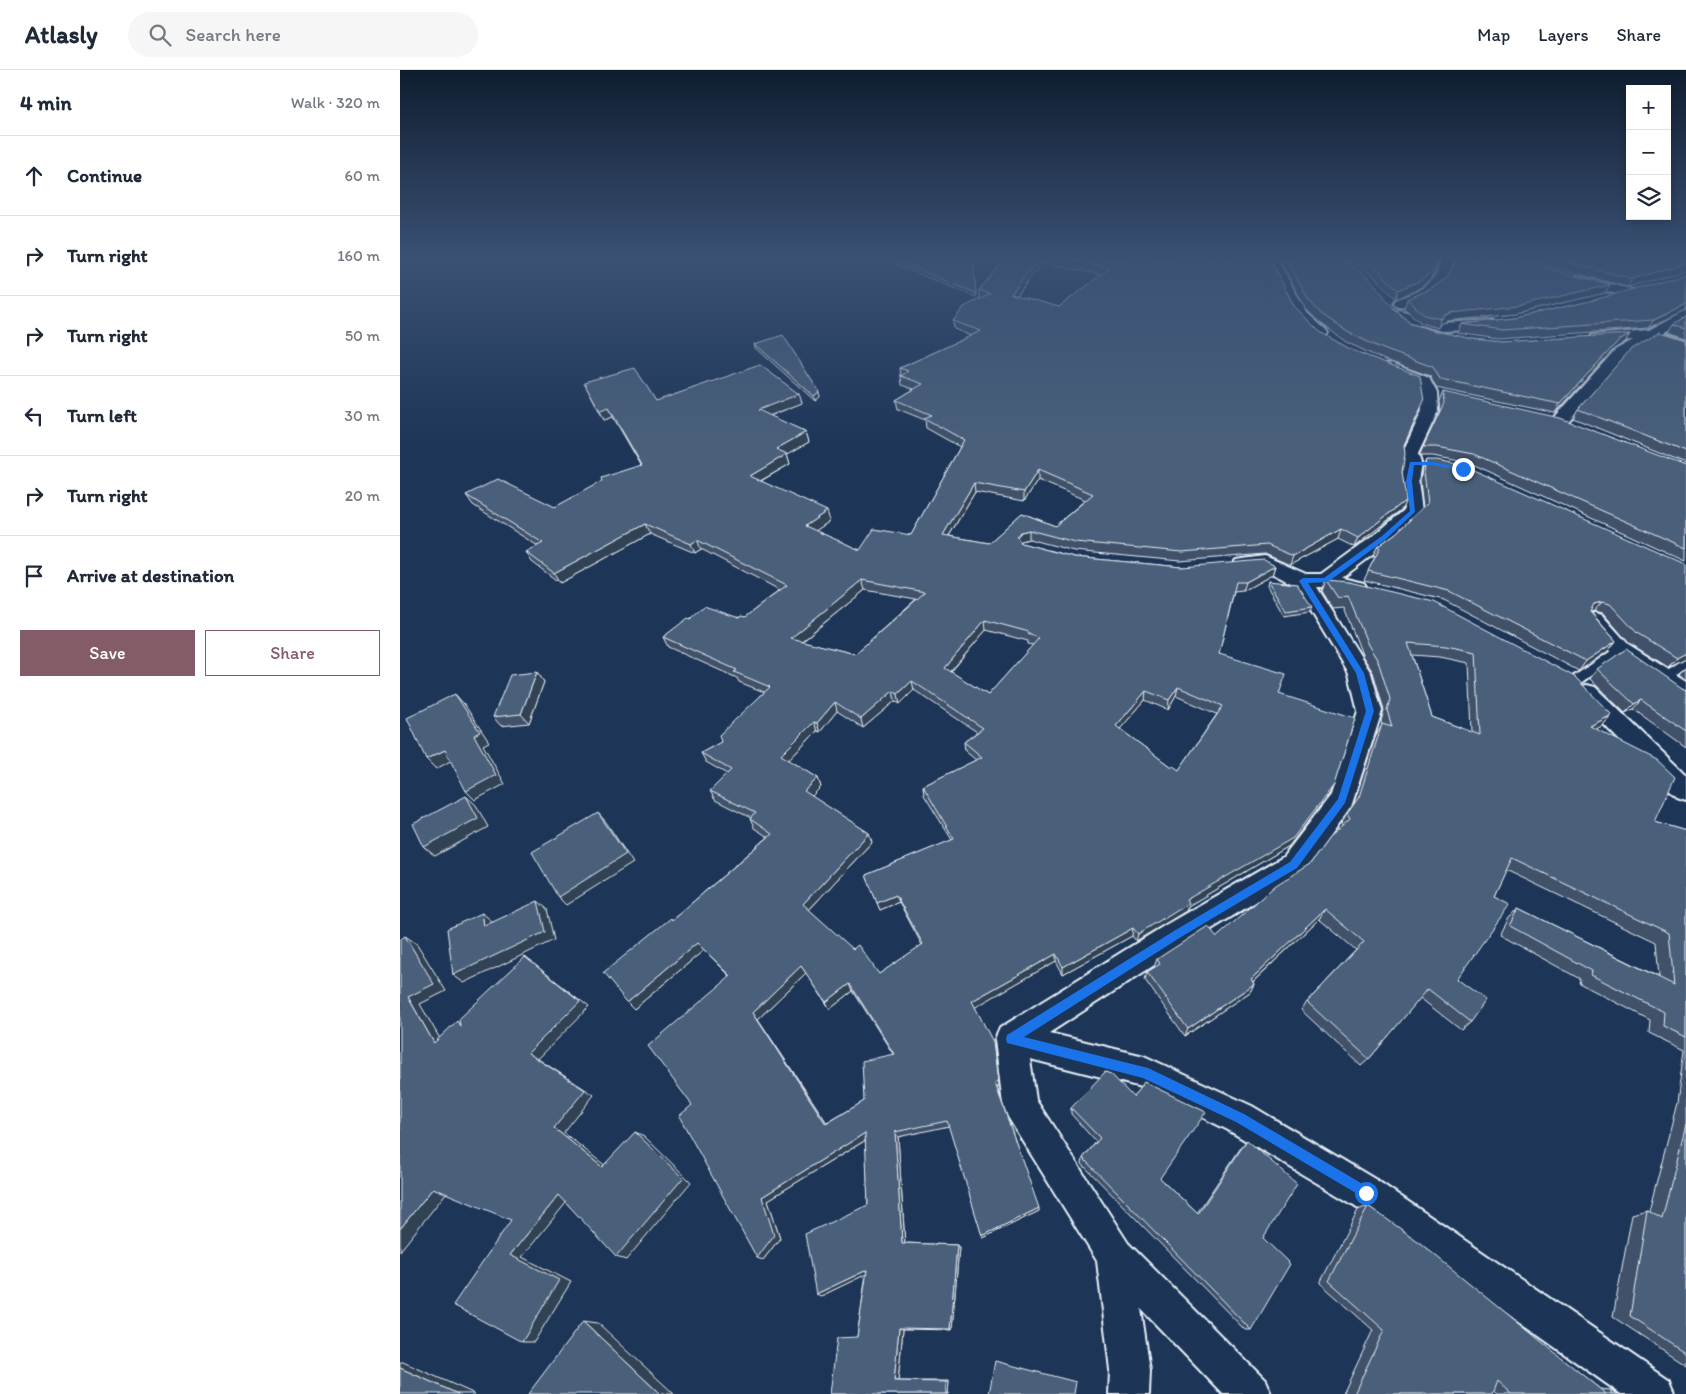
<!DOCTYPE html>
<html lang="en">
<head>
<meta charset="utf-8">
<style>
	:root { --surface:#fff; --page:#f6f6f7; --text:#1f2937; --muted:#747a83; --line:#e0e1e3; --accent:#845c67 }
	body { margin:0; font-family:Itim,sans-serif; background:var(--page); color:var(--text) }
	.controls { position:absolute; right:15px; top:15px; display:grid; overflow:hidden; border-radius:0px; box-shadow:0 2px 8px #0003 }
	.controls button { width:45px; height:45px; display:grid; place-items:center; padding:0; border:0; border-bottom:1px solid var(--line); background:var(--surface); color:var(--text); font:25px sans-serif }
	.stop { position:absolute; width:15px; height:15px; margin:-11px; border:4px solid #1a73e8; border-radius:50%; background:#fff }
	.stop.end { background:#1a73e8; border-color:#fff; box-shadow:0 1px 5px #0008 }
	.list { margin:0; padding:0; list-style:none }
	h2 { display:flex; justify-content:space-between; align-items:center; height:65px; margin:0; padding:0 20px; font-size:21px }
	h2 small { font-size:16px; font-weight:400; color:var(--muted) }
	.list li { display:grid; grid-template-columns:32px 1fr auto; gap:15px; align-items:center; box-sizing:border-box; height:80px; padding:0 20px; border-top:1px solid var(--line) }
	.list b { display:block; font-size:19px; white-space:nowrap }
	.list em { font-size:16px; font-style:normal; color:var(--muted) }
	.actions { display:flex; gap:10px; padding:15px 20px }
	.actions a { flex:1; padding:11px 0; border:1px solid var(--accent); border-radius:0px; text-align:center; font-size:18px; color:var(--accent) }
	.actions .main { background:var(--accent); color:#fff }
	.icon { flex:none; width:28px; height:28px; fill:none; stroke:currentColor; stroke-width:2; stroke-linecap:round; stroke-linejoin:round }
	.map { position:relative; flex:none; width:1286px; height:1324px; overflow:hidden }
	header { display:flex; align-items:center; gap:30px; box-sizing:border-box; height:70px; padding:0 25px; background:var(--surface); border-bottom:1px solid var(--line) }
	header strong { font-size:24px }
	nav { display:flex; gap:28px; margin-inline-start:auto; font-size:18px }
	.search { width:350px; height:45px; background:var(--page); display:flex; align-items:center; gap:12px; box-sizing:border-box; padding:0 18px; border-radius:28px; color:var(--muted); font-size:19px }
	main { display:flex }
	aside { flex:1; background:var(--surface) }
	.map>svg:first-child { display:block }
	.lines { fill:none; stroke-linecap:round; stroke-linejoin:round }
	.service-casing { stroke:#e8f1f8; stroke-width:4 }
	.minor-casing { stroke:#e8f1f8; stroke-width:4 }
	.service { fill:#1d3557; fill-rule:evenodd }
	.minor { fill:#1d3557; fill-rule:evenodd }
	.wall { fill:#3f5169; stroke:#e8f1f8; fill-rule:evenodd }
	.shaded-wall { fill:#334255; stroke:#e8f1f8 }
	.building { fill:#495e7a; stroke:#e8f1f8; fill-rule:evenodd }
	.route { fill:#1a73e8 }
</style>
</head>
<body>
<header>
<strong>Atlasly</strong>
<div class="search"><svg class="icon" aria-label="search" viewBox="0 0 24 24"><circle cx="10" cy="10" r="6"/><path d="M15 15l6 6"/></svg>Search here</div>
<nav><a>Map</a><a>Layers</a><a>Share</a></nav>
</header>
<main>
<aside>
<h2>4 min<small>Walk · 320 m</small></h2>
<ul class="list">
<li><svg class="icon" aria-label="ahead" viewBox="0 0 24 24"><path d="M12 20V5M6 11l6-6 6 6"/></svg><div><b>Continue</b></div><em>60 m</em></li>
<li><svg class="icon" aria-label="right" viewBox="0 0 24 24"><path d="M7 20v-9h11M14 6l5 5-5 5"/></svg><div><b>Turn right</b></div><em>160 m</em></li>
<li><svg class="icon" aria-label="right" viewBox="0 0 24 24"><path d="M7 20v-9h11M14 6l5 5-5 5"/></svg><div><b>Turn right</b></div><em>50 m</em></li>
<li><svg class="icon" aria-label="left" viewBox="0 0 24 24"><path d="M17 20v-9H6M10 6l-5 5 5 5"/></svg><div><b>Turn left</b></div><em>30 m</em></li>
<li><svg class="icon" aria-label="right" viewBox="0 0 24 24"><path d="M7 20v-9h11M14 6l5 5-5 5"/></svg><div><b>Turn right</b></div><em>20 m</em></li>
<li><svg class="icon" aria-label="arrive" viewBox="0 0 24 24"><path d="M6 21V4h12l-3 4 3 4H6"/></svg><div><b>Arrive at destination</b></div></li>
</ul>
<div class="actions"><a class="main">Save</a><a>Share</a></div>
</aside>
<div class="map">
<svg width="1286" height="1324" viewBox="0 0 1286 1324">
	<rect width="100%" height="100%" fill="#1d3557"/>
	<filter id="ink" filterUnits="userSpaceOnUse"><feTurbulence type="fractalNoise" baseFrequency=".02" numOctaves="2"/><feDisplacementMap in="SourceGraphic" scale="10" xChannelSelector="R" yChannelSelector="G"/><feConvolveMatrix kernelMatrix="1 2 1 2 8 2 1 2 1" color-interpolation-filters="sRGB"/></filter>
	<g filter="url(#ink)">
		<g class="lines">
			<defs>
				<g id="service">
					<path d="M1220,575L1224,576L1225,579L1224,582L1179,614H1171L1170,611L1171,608Z"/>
					<path d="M1286,588V597L1269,610H1261L1260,607L1261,604Z"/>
				</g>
				<g id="minor">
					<path d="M865,189H877L907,243L926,260L928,263L926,266H916L894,245Z"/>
					<path d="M1041,189H1053C1051,212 1036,223 1016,232C1009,234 1003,238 996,236L994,233L996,230C1018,221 1038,216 1041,189Z"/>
					<path d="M1177,206L1234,220L1235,223L1229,227L1173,213L1171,210Z"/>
					<path d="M999,240L1043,253L1093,250L1100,254L1098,257L1078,260L1042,261L994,247L992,244Z"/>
					<path d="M1286,240V250L1264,263L1286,270V279L1254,269L1225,286L1166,354H1154L1152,351L1154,348L1215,280L1233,270L1197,272L1190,268L1192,265L1249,260Z"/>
					<path d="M991,293L1029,308L1037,323L1038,341L1018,384L1021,393L1018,411L1022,441L991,471L942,508L964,513L967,518L964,523C949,527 933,516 917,517L971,603L982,641L951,737L903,803L787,874L649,963L744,986L852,1036L978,1111L1269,1310L1275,1324H1221L954,1135L828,1060L741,1017L630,989L636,1030L728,1173L865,1310L871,1324H823L741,1239L750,1300L749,1324H709L710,1300L697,1191L608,1047L603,1035L595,969L600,958L767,854L883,787L931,725L958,641L949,604L896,516L862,498L843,500L836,498L833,494L836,490L865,486L906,504H921L977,463L1004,440L1000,411L1003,393L1002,384L1022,341L1021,323L1018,314L986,300L984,297L986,294Z"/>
					<path d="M1195,543L1202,545L1228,574L1286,611V631C1274,628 1267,620 1257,613C1227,592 1205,583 1185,550L1188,545Z"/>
					<path d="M1187,615L1195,617L1286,705V730L1277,727L1261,713L1179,629L1176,623L1179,617Z"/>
				</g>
			</defs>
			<use href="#service" class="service-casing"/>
			<use href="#minor" class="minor-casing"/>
			<use href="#service" class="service"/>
			<use href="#minor" class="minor"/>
		</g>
		<g class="wall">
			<path d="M573,189L576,227L497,195V191Z"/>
			<path d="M605,189H870L894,236L920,262L1020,341L1004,376L1002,402V439L954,477L938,469L890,495L865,484L780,491L674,481L629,469L621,471V473L674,487L782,497L875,496L872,505L843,521L834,522L819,584L879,624L929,724L889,776L788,836L786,841L736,871L732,866L663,904L656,891L575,937L599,1016L597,1017L639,1141L583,1168L549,1056L498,1067L505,1173L557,1175L559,1177L552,1260L503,1259L498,1311H549L548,1324H430L457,1267L466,1204L421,1226L468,1135L466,1070L368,1130L380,1168L363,1190L292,1035L331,907L304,880L234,939L272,850L368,767L354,758L350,749L351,748L315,730L310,721L327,704L306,692L301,683L321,672L364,622L339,612L337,608L268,577L263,567L290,549L345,547L380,520L301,479L295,483L250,464L160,513L132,492L126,482L138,476L73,435L66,425L155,437L241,395L213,347L204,350L184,312L256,331L399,324L402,333L370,346L406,362L409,372L387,384L390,394L361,411L430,451L415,461L460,480L511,465L560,377L526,358L525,350L498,339L496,330L514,319L502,315L500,298L571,266L554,259L553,251L581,229L579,228V220ZM642,192L701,205L659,237L617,226ZM638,410L685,430L655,456L622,443L589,473L549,466L575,422L624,431ZM465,520L516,529L455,584L402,571ZM586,560L628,571V574L633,575L588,625L551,602ZM514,620L577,662L564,672L565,681L576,690L523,716L524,725L552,770L466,805L480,840L499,832L522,875L479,904L409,840L472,772L469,763L411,726L421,717L418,708L389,690L417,661L420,662L437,641L463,658L495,631L500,634ZM776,626L817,644L779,700L771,697L720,659L745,630L768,640ZM406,903L430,939L453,921L493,984L464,1031L427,1053L358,949Z"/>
			<path d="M879,189H939L1012,254L1035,261L1073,269L1102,272L1230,264L1225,272L1214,279L1155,343L1036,318L1030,306L980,288L946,272L918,251L906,239Z"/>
			<path d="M939,189H1040L1037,197L1030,210L1018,219L996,229L973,205L955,194Z"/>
			<path d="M1054,189H1111L1205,223L1115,244L1047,251L1039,255L1038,258L1021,253L1004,238L1007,229L1031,219L1046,208L1053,196Z"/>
			<path d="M1122,189H1286L1228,217Z"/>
			<path d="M1286,204V240L1248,258L1098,269L1058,263L1062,254L1114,248L1191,231Z"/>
			<path d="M1286,247V268L1269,262L1274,254Z"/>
			<path d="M1286,270V394L1173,348L1178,339Z"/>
			<path d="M355,274L419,322L420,327L415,331L356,278Z"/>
			<path d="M1043,322L1286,396V491L1070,393L1033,386H1020V384L1024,375L1040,341L1039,331Z"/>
			<path d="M1026,390L1286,588L1268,597L1229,573L1203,543L1194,541L1191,542L1216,571L1208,581L1179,601L1044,530L964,510L975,487H973L977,477L996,463L1023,437L1020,411L1022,400Z"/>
			<path d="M926,510L1212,645L1202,656L1195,659L1255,752L1286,761V1295L1213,1247L1232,1144L1247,1140L1249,1141L1277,1033L1284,980L1249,963L1250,950L1179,913L1180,909L1100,865L1109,848L1119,838L1259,907L1256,872L1106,800L1094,826L1057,909L1070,952L1061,960L1020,928L969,989L961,996L901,940L907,932L956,880L919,849L853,912L854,914L850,922L785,966L745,910L747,902L754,897L757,889L817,867L910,794L942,756L941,754L947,744L954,733L976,665L982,655L981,651L984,640L973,602L963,587L944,538L933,539L922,521ZM1012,585L1040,587L1069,593L1072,662L1032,647Z"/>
			<path d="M868,511L912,537L910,542L884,546L867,516Z"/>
			<path d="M1286,597V610L1279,604Z"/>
			<path d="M1197,599L1282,618L1286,620V677L1233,639L1225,643L1190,609Z"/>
			<path d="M137,602L144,612L129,653L101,656L93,647Z"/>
			<path d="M671,1038L760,1108L797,1143L842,1076L847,1070L863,1168L851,1260H845L682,1094L683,1088L696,1072L671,1044Z"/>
			<path d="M968,1136L1200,1319L1211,1320L1218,1324H1097L1093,1321L1092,1324H943L973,1260L920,1213L958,1140Z"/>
		</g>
		<g class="shaded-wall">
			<path d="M638,189H642V192L611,233V224Z"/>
			<path d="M1040,189L1037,197L1030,210L1018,219L996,229L998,220Z"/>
			<path d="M1286,193V200L1228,217L1232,209Z"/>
			<path d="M1210,215L1205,223L1115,244L1047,251L1039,255L1042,247L1050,243Z"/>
			<path d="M1286,234V240L1248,258L1254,250Z"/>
			<path d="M1230,264L1225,272L1214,279L1155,343L1160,334L1219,270Z"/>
			<path d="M419,322L420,327L415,331L414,326Z"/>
			<path d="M399,324L402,333L361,349L358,340Z"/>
			<path d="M209,338L213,347L204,350L200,341Z"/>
			<path d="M406,362L409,372L379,389L376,379Z"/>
			<path d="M387,384L390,394L353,415L350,406Z"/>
			<path d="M638,400V410L624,431V422Z"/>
			<path d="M574,413L575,422L544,474L543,465Z"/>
			<path d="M1006,430L1002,439L954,477L958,468Z"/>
			<path d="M427,441L430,451L408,466L405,456Z"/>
			<path d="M245,454L250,464L160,513L154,503Z"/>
			<path d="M941,459L938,469L890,495L893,486Z"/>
			<path d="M629,460V469L621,471L617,477V467L621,462Z"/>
			<path d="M297,470L301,479L295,483L291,474Z"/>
			<path d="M875,496L872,505L843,521L846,512Z"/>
			<path d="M462,510L465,520L394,577L391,568Z"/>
			<path d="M1202,532L1194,541L1187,543L1194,534Z"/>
			<path d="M585,550L586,560L546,607L545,598Z"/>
			<path d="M1216,571L1208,581L1179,601L1186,591Z"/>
			<path d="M1286,583V588L1268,597L1277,588Z"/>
			<path d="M137,602L144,612L129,653L121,644Z"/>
			<path d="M512,611L514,620L500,634L498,624Z"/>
			<path d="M778,617L776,626L768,640L769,630Z"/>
			<path d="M493,621L495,631L463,658L461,649Z"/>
			<path d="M746,621L745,630L715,665L716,656Z"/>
			<path d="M55,624L64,634L89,672L83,675L105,714L75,730L66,721L74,665Z"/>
			<path d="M1241,630L1233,639L1225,643L1234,634Z"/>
			<path d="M435,632L437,641L420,662L417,653Z"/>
			<path d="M1212,645L1202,656L1180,667L1190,656Z"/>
			<path d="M414,652L417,661L385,694L381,685Z"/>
			<path d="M45,680L54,689L36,699L26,689Z"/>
			<path d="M418,708L421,717L408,730L404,721Z"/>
			<path d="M934,715L929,724L889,776L788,836L786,841L736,871L738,864L786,830Z"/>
			<path d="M66,726L76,735L88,757L35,786L24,777Z"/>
			<path d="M198,743L206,752L233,793L166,835L158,827Z"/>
			<path d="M469,763L472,772L407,842L403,834Z"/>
			<path d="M496,825L499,832L480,840L477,833Z"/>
			<path d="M138,831L147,839L154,870L64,913L53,905Z"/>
			<path d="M925,839L919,849L846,918L851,909Z"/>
			<path d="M82,843L92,851L94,864L84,856Z"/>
			<path d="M733,858L732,866L663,904V897Z"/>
			<path d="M5,866L17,874L46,921L20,934L46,979L34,973L8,927Z"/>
			<path d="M297,873L304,880L234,939L227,932Z"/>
			<path d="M656,884V891L574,938L572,931Z"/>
			<path d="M125,887L189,937L138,989L194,1025L164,1063L212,1101L202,1097L154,1058L128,983Z"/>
			<path d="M401,896L406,903L358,949L431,1059L426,1054L353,942Z"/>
			<path d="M450,914L453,921L430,939L426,932Z"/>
			<path d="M854,914L850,922L785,966L788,959Z"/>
			<path d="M594,978L599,1016L596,1018L595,1013Z"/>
			<path d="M235,1062L244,1066L291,1112L226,1190L216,1187Z"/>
			<path d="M495,1062L498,1067L505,1176L502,1173Z"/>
			<path d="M465,1063L469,1068L368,1130L380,1168L363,1190L357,1188L362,1127Z"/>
			<path d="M33,1118L47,1122L0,1181V1159Z"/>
			<path d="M159,1125L170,1128L122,1187L171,1212L134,1272H122L110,1185Z"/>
			<path d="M639,1138V1141L583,1168L582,1166Z"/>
			<path d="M557,1175L559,1177L552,1260L550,1259Z"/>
			<path d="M467,1200L471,1202L421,1226L416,1224Z"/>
			<path d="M183,1251L198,1253L274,1324H260Z"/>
			<path d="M499,1258L503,1259L498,1311H494Z"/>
			<path d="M0,1292H3L75,1324H58L0,1298Z"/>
			<path d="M549,1311L548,1324H546V1312Z"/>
		</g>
		<g class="building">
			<path d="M497,189H573L576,223L497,191Z"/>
			<path d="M605,189H638L611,224L659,237L710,198L668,189H870L894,236L920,262L952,280L1020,306L1024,331L1004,375L1005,384L1002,402L1006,430L958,468L941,459L893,486L867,475L782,482L675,472L629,460L621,462L617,467L621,473L674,487L782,497L864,490L875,496L846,512H836L819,584L886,604L879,624L955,648L934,715L893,768L786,830L788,833L738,864L733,858L663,897L656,884L572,931L593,972L598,1011L595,1013L639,1138L582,1166L547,1051L495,1062L502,1173L557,1175L550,1259L499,1258L494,1311L546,1312V1324H430L437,1268L457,1267L467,1200L416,1224L405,1164L468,1135L465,1063L362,1127L374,1165L357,1188L279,1046L292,1035L248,976L331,906L297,873L227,932L203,903L271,848L272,850L372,764L350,749L355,743L310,721L331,700L301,683L321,672L319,665L370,617L334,602L337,600L263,567L288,548L290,549L304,536L339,548L341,546L345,547L387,515L297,470L291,474L245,454L154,503L126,482L143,473L66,425L98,409L155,437L202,411L201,408L242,395L209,338L200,341L184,312L235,298L256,331L360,295L399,324L358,340L406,362L376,379L387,384L350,406L427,441L405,456L460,480L474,459L511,465L564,370L524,348L532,345L496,330L523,314L501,306L508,301L500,298L581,261L553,251L564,237L590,224L579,220ZM638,400L693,424L655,456L622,443L589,473L543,465L574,413L624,422ZM462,510L525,522L455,584L391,568ZM585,550L629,562L628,564L639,568L588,625L545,598ZM512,611L583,658L564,672L582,687L523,716L554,769L466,805L477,833L496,825L523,874L479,904L458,875L453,879L403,834L469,763L404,721L418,708L381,685L414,652L417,653L435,632L461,649L493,621L498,624ZM778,617L823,636L779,700L773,696L771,697L716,656L746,621L769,630ZM401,896L426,932L450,914L494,984L462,991L464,1031L426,1054L353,942Z"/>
			<path d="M886,189H939L956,198L972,211L995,240L1012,254L1035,261L1073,269L1102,272L1230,264L1219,270L1160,334L1040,309L1033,297L983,279L949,263L920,243L909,230Z"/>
			<path d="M963,189H1040L1033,202L1020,211L998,220L975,197Z"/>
			<path d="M1056,189H1111L1210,215L1119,236L1050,243L1042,247V249L1024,245L1007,229L1031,219L1046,208L1056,192Z"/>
			<path d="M1157,189H1286V193L1232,209Z"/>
			<path d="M1286,204V234L1254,250L1102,260L1062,254L1114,248L1191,231Z"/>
			<path d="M1286,247V258L1274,254Z"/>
			<path d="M1260,262L1286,270V382L1178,339L1231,279Z"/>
			<path d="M383,265L419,322L414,326L355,274Z"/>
			<path d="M1043,322L1160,348L1286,396V478L1074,384L1037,377H1024V375L1044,333Z"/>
			<path d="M1026,390H1037L1062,395L1286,494V583L1277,588L1237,563L1210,534L1202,532L1194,534L1190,542L1216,571L1186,591L1049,521L968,501L980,478L977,477L996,463L1028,433L1024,402Z"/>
			<path d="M926,510L949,512L1034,532L1175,607L1212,645L1190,656L1257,690L1275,707L1255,752L1286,761V967L1263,956L1264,942L1191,905L1192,901L1110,856L1119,838L1274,915L1269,863L1112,788L1094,826L1110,834L1057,909L1086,930L1070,952L1028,919L969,989L907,932L964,872L925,839L851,909L854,914L788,959L747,902L760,894L757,889L808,856L817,867L876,815L910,794L929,768L950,749L947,744L959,727L982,654L992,657L987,640L990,629L978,591L968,575L948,526L938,528ZM1008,573L1046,576L1076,582L1080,665L1032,647Z"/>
			<path d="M868,511L897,514L912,537L886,541Z"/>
			<path d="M1226,579L1282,618L1286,620V661L1241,630L1234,634L1197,599Z"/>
			<path d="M137,602L121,644L93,647L110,605Z"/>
			<path d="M55,624L80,662L74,665L96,705L66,721L45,680L26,689L7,648Z"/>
			<path d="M66,726L78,748L24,777L13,754Z"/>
			<path d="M198,743L226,784L158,827L132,782Z"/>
			<path d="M138,831L145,862L53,905L47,859L82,843L84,856Z"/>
			<path d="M5,866L34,914L8,927L34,973L57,951L60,956L59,949L125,887L180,931L128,983L185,1020L154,1058L202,1097L235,1062L283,1108L216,1187L159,1125L110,1185L159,1210L122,1272L53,1235L111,1150L33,1118L0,1159V870Z"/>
			<path d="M705,1002L711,1004L733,1027L744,1012L806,1042L760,1108L798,1144L847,1070L897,1114L863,1168L890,1194L851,1260L683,1088L700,1068L671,1038Z"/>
			<path d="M1286,1054V1283L1230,1246L1247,1140L1262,1149Z"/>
			<path d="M968,1136L1015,1169L1206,1324H1111L1097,1311L1092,1324H954L984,1260L929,1211Z"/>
			<path d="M183,1251L260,1324H128Z"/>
			<path d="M595,1291L676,1312L674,1324H589Z"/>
			<path d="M0,1298L58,1324H0Z"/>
			<path d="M1211,1320L1218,1324H1211Z"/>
		</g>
	</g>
	<linearGradient id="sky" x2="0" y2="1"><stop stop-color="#101d30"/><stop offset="0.5" stop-color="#3a5174"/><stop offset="1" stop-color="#3a5174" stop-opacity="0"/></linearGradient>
	<rect width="1286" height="375" fill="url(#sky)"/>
	<path class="route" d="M1010,392H1033L1066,399L1063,401L1033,395H1014L1012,411L1015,442L986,469L928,512L908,513L964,603L974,641L945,733L897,798L781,867L624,967L748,998L844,1044L971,1119L973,1123L971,1127L966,1129L836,1052L743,1008L611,974L607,973L606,969L607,965L774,861L890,792L938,729L966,641L956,603L899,511L903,508H924L982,466L1010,441L1006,411Z"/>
</svg>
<div class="controls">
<button>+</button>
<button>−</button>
<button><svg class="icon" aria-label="layers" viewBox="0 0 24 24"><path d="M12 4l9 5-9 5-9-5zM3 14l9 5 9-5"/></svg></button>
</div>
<div class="stop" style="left:966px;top:1123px"></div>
<div class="stop end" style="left:1063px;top:399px"></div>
</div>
</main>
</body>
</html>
